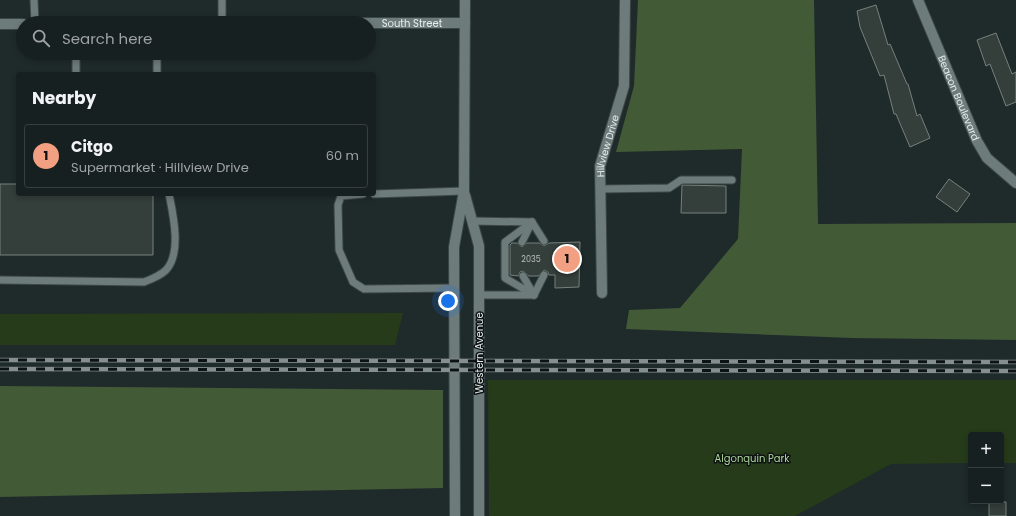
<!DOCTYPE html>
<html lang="en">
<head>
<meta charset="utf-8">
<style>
	:root { --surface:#172020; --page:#242d2d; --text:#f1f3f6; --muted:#9ea3a5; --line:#363e3e; --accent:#f3a082 }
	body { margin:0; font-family:Poppins,sans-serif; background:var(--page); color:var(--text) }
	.controls { position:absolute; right:12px; bottom:12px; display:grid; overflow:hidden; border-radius:4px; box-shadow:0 2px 6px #0003 }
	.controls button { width:36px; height:36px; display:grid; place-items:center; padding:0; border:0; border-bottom:1px solid var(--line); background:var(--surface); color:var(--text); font:20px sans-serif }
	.you { position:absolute; left:448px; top:301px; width:14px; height:14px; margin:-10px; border:3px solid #fff; border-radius:50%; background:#1a73e8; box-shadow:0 0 0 6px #1a73e833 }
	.badge { display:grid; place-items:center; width:26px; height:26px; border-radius:50%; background:var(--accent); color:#111; font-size:13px; font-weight:700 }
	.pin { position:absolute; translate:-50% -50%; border:2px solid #fff; box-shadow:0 1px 4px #0006 }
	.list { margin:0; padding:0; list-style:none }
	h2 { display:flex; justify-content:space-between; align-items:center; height:52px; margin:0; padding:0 16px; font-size:17px }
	h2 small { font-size:13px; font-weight:400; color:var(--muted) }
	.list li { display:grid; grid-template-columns:26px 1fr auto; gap:12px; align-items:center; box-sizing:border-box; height:64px; margin:0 8px 8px; padding:0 8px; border:1px solid var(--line); border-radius:4px }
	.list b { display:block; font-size:15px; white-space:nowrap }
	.list p { margin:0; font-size:13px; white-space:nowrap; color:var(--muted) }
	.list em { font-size:13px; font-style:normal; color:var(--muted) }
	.icon { flex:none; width:22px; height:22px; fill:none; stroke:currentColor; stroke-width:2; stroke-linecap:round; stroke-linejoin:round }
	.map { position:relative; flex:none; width:1016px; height:516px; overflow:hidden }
	.search { position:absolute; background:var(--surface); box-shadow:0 2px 6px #0003; left:16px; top:16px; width:360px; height:44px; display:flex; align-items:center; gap:10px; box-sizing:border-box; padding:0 14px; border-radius:22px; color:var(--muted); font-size:15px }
	.panel { position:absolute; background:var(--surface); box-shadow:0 2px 6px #0003; left:16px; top:72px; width:360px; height:124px; border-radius:4px }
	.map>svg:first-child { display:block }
	.green { fill:#263b1a }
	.forest { fill:#435a37 }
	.building { fill:#343e3a; stroke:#76817c }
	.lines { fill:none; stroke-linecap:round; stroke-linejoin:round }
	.service-casing { stroke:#3d4747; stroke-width:9 }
	.minor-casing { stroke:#3d4747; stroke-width:12 }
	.secondary-casing { stroke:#3d4747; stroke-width:12 }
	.service { stroke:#6e7b7b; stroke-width:7 }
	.minor { stroke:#6e7b7b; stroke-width:10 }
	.secondary { stroke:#6e7b7b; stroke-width:10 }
	.rail-casing { stroke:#868f90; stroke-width:4.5 }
	.rail { stroke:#0d1212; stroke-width:3; stroke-dasharray:9; stroke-linecap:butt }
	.labels { text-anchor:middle; stroke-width:3; stroke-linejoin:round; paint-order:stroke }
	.number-label { font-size:8px; fill:#b8c0c0 }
	.street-label { font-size:10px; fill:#e4ecec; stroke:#0d1212 }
	.park-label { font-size:10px; fill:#afd79a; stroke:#0d1212 }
</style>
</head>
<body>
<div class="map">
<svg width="1016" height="516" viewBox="0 0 1016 516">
	<rect width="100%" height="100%" fill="#1f2a2b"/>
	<g class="green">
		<path d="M403,313L395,345H0V314Z"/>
		<path d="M488,380H1016V463H1001V435H971V463L891,464L795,516H489Z"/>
	</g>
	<g class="forest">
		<path d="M638,0H814L818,224L1016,223V340L852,338L626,329L629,310L680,308L738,239L742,149L616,152L634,86Z"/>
		<path d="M0,386L443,390V488L0,497Z"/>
	</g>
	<g class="building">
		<path d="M876,5L888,45L890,44L907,84H908L917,116L920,114L930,138L910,147L896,114H894L884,75L880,76L860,27L857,11Z"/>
		<path d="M996,33L1012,74L1016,72V102L1006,106L990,64L986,66L977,40Z"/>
		<path d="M949,179L970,194L957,212L936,197Z"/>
		<path d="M0,184H18V194H153V255H0Z"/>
		<path d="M682,185L726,186V213H681Z"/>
		<path d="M580,242L579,287L555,288V275H549L548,272L544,270L538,276H529L523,271L520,272L518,276L510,275V245L512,243H517L522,247L527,243H539L544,246L549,243Z"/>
		<path d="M989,501L1006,502V516H989Z"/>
	</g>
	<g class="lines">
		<defs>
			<g id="service">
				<path d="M34,0L35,23"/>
				<path d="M222,23V0"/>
				<path d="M157,53V74"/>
				<path d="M76,74V53"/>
				<path d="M600,189L669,188L681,180H732"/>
				<path d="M363,194L341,196L338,205L339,250L353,282L364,289L454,288"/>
				<path d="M374,194L464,191"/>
				<path d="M472,221L532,222"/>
				<path d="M532,222L505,242V278L534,295"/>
				<path d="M532,222L544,241"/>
				<path d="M522,242L531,224"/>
				<path d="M523,276L534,295L544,275"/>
				<path d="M0,280L144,282C152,279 160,276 166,270C182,253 173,214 169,194"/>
				<path d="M479,295H534"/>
			</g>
			<g id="minor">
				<path id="s1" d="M918,0L977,141L987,158L1016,183"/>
				<path id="s2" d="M263,23H465"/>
				<path d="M0,24H23"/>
				<path id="s3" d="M602,293L600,166L624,86L625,0"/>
			</g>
			<g id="secondary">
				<path d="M465,195L479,246V516"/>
				<path d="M455,516L454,247L464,191L465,0"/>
			</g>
		</defs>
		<use href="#service" class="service-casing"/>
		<use href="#minor" class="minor-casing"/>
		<use href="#secondary" class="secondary-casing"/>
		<use href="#service" class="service"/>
		<use href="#minor" class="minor"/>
		<use href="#secondary" class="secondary"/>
		<defs>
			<g id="rail">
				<path d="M0,360L1016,362"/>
				<path d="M0,369L1016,371"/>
			</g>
		</defs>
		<use href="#rail" class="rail-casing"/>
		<use href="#rail" class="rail"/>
	</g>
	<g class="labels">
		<g class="number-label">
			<text x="531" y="262">2035</text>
		</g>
		<g class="street-label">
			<text dy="4" stroke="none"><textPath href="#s2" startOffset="149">South Street</textPath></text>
			<text dy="4" stroke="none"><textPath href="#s1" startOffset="106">Beacon Boulevard</textPath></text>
			<text dy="4" stroke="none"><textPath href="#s3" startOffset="148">Hillview Drive</textPath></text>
			<text transform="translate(479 353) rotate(-90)" y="4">Western Avenue</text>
		</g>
		<g class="park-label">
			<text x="752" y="462">Algonquin Park</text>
		</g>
	</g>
</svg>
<div class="controls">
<button>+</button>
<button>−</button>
</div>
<div class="you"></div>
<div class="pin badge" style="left:567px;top:259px">1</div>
<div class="search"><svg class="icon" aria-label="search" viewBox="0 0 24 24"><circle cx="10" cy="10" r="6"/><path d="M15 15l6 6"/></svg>Search here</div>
<section class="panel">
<h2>Nearby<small></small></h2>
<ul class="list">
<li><span class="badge">1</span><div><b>Citgo</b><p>Supermarket · Hillview Drive</p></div><em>60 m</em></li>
</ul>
</section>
</div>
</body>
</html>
